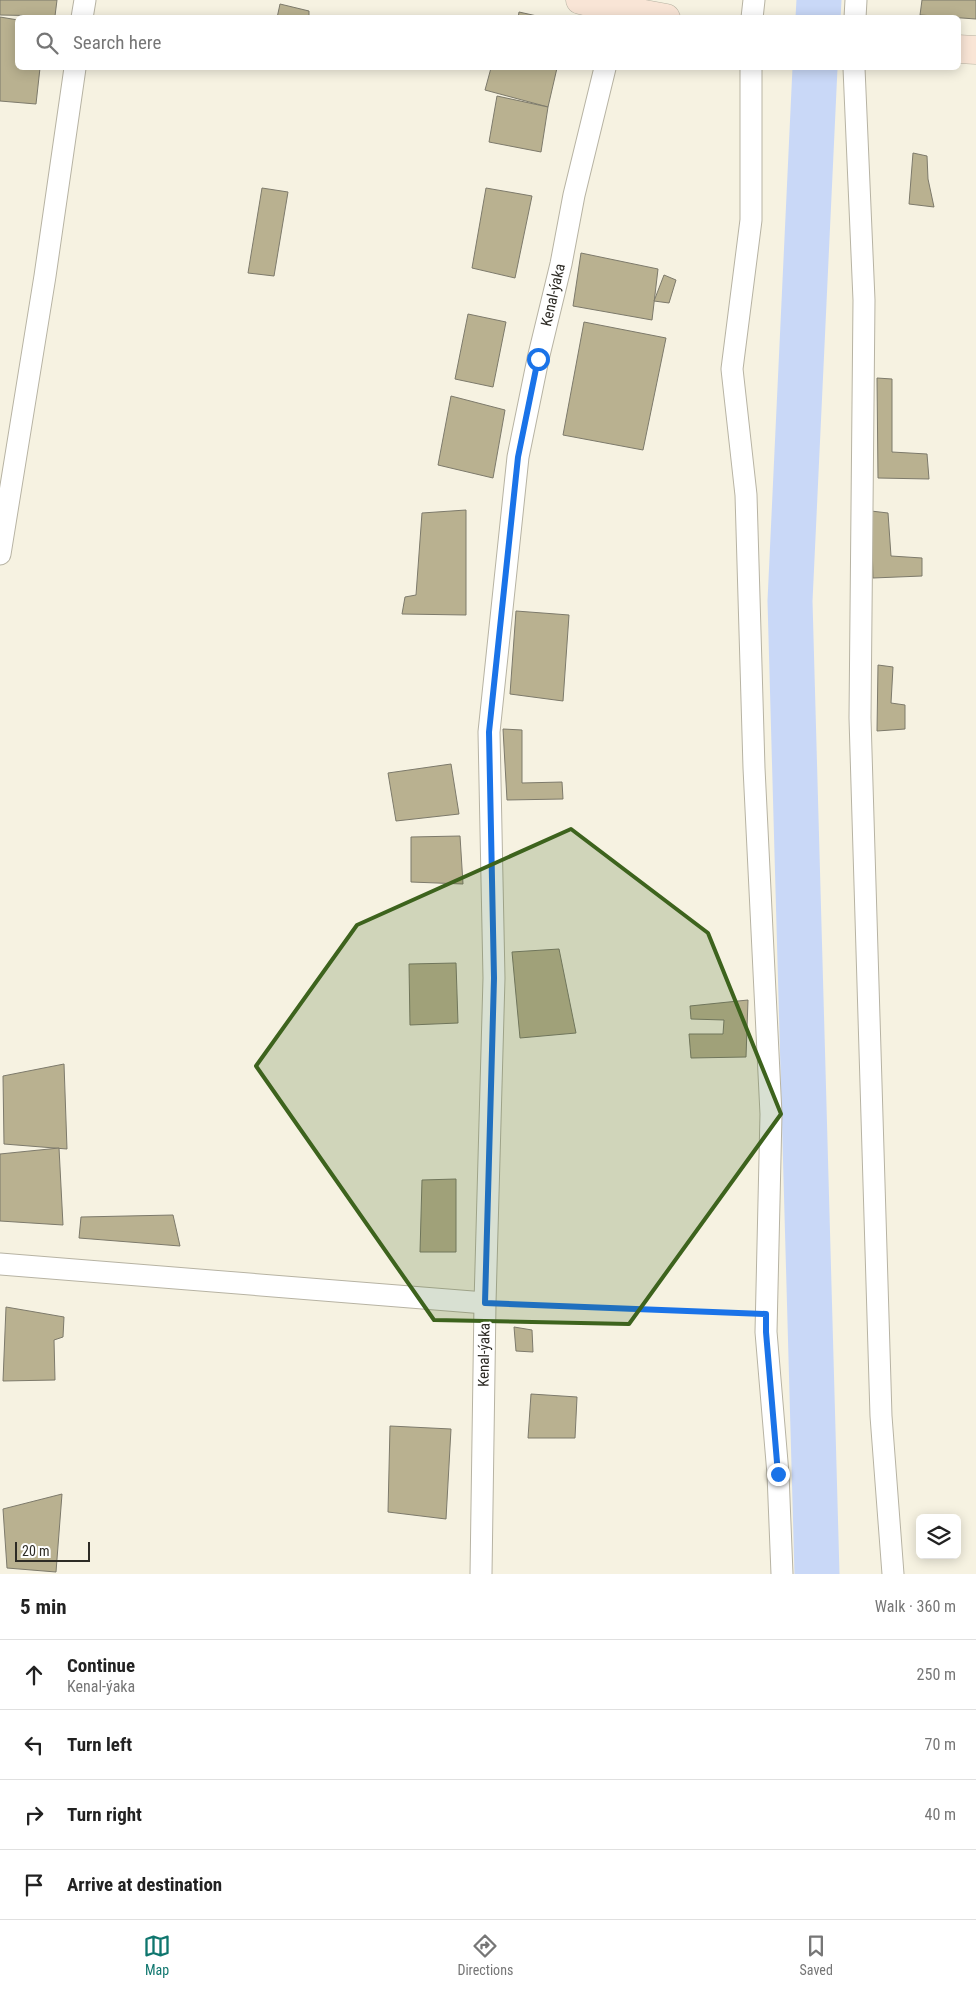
<!DOCTYPE html>
<html lang="en">
<head>
<meta charset="utf-8">
<style>
	:root { --surface:#fff; --page:#f2f2f2; --text:#222; --muted:#767676; --line:#e0e0e0; --accent:#0f766e }
	body { margin:0; font-family:"Roboto Condensed",sans-serif; background:var(--page); color:var(--text) }
	.controls { position:absolute; right:15px; bottom:15px; display:grid; overflow:hidden; border-radius:8px; box-shadow:0 2px 12px #0003 }
	.controls button { width:45px; height:45px; display:grid; place-items:center; padding:0; border:0; border-bottom:1px solid var(--line); background:var(--surface); color:var(--text); font:25px sans-serif }
	.scale { position:absolute; left:15px; bottom:12px; width:75px; box-sizing:border-box; padding-left:5px; border:2px solid #2d2b25; border-top:0; font-size:14px; line-height:18px; white-space:nowrap; color:#2d2b25; -webkit-text-stroke:4px #fff; paint-order:stroke }
	.stop { position:absolute; width:15px; height:15px; margin:-11px; border:4px solid #1a73e8; border-radius:50%; background:#fff }
	.stop.end { background:#1a73e8; border-color:#fff; box-shadow:0 1px 5px #0008 }
	.list { margin:0; padding:0; list-style:none }
	h2 { display:flex; justify-content:space-between; align-items:center; height:65px; margin:0; padding:0 20px; font-size:21px }
	h2 small { font-size:16px; font-weight:400; color:var(--muted) }
	.list li { display:grid; grid-template-columns:32px 1fr auto; gap:15px; align-items:center; box-sizing:border-box; height:70px; padding:0 20px; border-top:1px solid var(--line) }
	.list b { display:block; font-size:19px; white-space:nowrap }
	.list p { margin:0; font-size:16px; white-space:nowrap; color:var(--muted) }
	.list em { font-size:16px; font-style:normal; color:var(--muted) }
	.icon { flex:none; width:28px; height:28px; fill:none; stroke:currentColor; stroke-width:2; stroke-linecap:round; stroke-linejoin:round }
	.map { position:relative; flex:none; width:976px; height:1574px; overflow:hidden }
	.search { position:absolute; background:var(--surface); box-shadow:0 2px 12px #0003; left:15px; right:15px; top:15px; height:55px; display:flex; align-items:center; gap:12px; box-sizing:border-box; padding:0 18px; border-radius:8px; color:var(--muted); font-size:19px }
	.sheet { height:345px; background:var(--surface) }
	nav { display:flex; justify-content:space-around; align-items:center; box-sizing:border-box; height:70px; border-top:1px solid var(--line); background:var(--surface); font-size:14px; color:var(--muted) }
	nav a { display:grid; justify-items:center; gap:2px }
	nav .on { color:var(--accent) }
	.map>svg:first-child { display:block }
	.lines { fill:none; stroke-linecap:round; stroke-linejoin:round }
	.river { stroke:#c9d8f7; stroke-width:45 }
	.building { fill:#b9b190; stroke:#7d7a6b }
	.street-casing { stroke:#b7b3a3; stroke-width:23 }
	.secondary-casing { stroke:#b7b3a3; stroke-width:29 }
	.path { stroke:#b5b2a4; stroke-width:3; stroke-dasharray:4 2.5; stroke-linecap:butt }
	.street { stroke:#fff; stroke-width:21 }
	.secondary { stroke:#f9e5d6; stroke-width:28 }
	.route { stroke:#1a73e8; stroke-width:6 }
	.marked { fill:#3d631d; fill-opacity:0.2; stroke:#3d631d; stroke-width:4; stroke-linejoin:round }
	.labels { text-anchor:middle; stroke-width:4.5; stroke-linejoin:round; paint-order:stroke }
	.street-label { font-size:15px; fill:#2d2b25; stroke:#fff }
</style>
</head>
<body>
<div class="map">
<svg width="976" height="1574" viewBox="0 0 976 1574">
	<rect width="100%" height="100%" fill="#f6f2e1"/>
	<g class="lines">
		<g class="river">
			<path d="M818,18L819,0"/>
			<path d="M815,68L790,601L817,1574"/>
		</g>
	</g>
	<g class="building">
		<path d="M0,0H57L55,16L0,15Z"/>
		<path d="M922,0H976V19L920,15Z"/>
		<path d="M280,4L309,11V18H277Z"/>
		<path d="M519,12L546,18H518Z"/>
		<path d="M0,17L18,20V68H40L36,104L0,101Z"/>
		<path d="M491,68H557L548,107L485,90Z"/>
		<path d="M497,96L548,107L541,152L489,142Z"/>
		<path d="M913,153L927,156L928,179L934,207L909,204Z"/>
		<path d="M262,188L288,192L274,276L248,273Z"/>
		<path d="M486,188L532,196L515,278L472,268Z"/>
		<path d="M581,253L658,269L652,320L573,306Z"/>
		<path d="M664,275L676,280L669,303L654,301Z"/>
		<path d="M468,314L506,322L493,387L455,379Z"/>
		<path d="M584,322L666,338L643,450L563,435Z"/>
		<path d="M877,378L892,379V452L927,454L929,479L878,478Z"/>
		<path d="M451,396L505,410L493,478L438,465Z"/>
		<path d="M466,510V615L402,614L405,597L416,595L422,513Z"/>
		<path d="M871,511L888,513L891,556L922,558V576L873,578Z"/>
		<path d="M516,611L569,615L563,701L510,694Z"/>
		<path d="M878,665L893,667L891,703L905,705V729L877,731Z"/>
		<path d="M503,729L522,730V783L562,782L563,799L507,800Z"/>
		<path d="M451,764L459,814L396,821L388,773Z"/>
		<path d="M460,836L463,884L411,882V837Z"/>
		<path d="M559,949L576,1033L520,1038L512,952Z"/>
		<path d="M456,963L458,1023L410,1025L409,964Z"/>
		<path d="M748,1000L746,1057L691,1058L689,1034H723L724,1020L691,1019L690,1006Z"/>
		<path d="M64,1064L67,1149L4,1144L3,1076Z"/>
		<path d="M59,1148L63,1225L0,1221V1154Z"/>
		<path d="M456,1179V1252H420L422,1180Z"/>
		<path d="M173,1215L180,1246L79,1238L81,1217Z"/>
		<path d="M6,1307L64,1317L63,1337L54,1340L55,1380L3,1381Z"/>
		<path d="M514,1327L532,1330L533,1352L516,1351Z"/>
		<path d="M531,1394L577,1397L575,1438H528Z"/>
		<path d="M390,1426L451,1429L446,1519L388,1512Z"/>
		<path d="M62,1494L56,1572L7,1568L3,1509Z"/>
	</g>
	<g class="lines">
		<defs>
			<g id="street">
				<path d="M82,18L85,0"/>
				<path d="M752,18L754,0"/>
				<path d="M855,18L856,0"/>
				<path d="M751,68V220L732,369L746,495L754,768L771,1114L766,1332L778,1474L782,1574"/>
				<path d="M854,68L864,300L860,718L881,1416L893,1574"/>
				<path d="M0,554L45,276L75,68"/>
				<path d="M0,1264L485,1303"/>
				<path d="M481,1574L485,1303L494,978L489,732L518,457L538,359L561,264L574,195L605,68"/>
			</g>
			<g id="secondary">
				<path d="M580,0L617,9L666,18"/>
				<path d="M958,49L976,50"/>
			</g>
		</defs>
		<use href="#street" class="street-casing"/>
		<use href="#secondary" class="secondary-casing"/>
		<path class="path" d="M508,1304L745,1313"/>
		<use href="#street" class="street"/>
		<use href="#secondary" class="secondary"/>
	</g>
	<g class="lines">
		<path class="route" d="M538,359L518,457L489,732L494,978L485,1303L766,1314V1332L778,1474"/>
	</g>
	<path class="marked" d="M571,829L708,933L781,1114L629,1324L434,1320L256,1066L357,925Z"/>
	<g class="labels">
		<g class="street-label">
			<text transform="translate(553 295) rotate(-77)" y="5">Kenal-ýaka</text>
			<text transform="translate(484 1355) rotate(-89)" y="5">Kenal-ýaka</text>
		</g>
	</g>
</svg>
<div class="controls">
<button><svg class="icon" aria-label="layers" viewBox="0 0 24 24"><path d="M12 4l9 5-9 5-9-5zM3 14l9 5 9-5"/></svg></button>
</div>
<div class="scale">20 m</div>
<div class="stop" style="left:538px;top:359px"></div>
<div class="stop end" style="left:778px;top:1474px"></div>
<div class="search"><svg class="icon" aria-label="search" viewBox="0 0 24 24"><circle cx="10" cy="10" r="6"/><path d="M15 15l6 6"/></svg>Search here</div>
</div>
<section class="sheet">
<h2>5 min<small>Walk · 360 m</small></h2>
<ul class="list">
<li><svg class="icon" aria-label="ahead" viewBox="0 0 24 24"><path d="M12 20V5M6 11l6-6 6 6"/></svg><div><b>Continue</b><p>Kenal-ýaka</p></div><em>250 m</em></li>
<li><svg class="icon" aria-label="left" viewBox="0 0 24 24"><path d="M17 20v-9H6M10 6l-5 5 5 5"/></svg><div><b>Turn left</b></div><em>70 m</em></li>
<li><svg class="icon" aria-label="right" viewBox="0 0 24 24"><path d="M7 20v-9h11M14 6l5 5-5 5"/></svg><div><b>Turn right</b></div><em>40 m</em></li>
<li><svg class="icon" aria-label="arrive" viewBox="0 0 24 24"><path d="M6 21V4h12l-3 4 3 4H6"/></svg><div><b>Arrive at destination</b></div></li>
</ul>
</section>
<nav>
<a class="on"><svg class="icon" aria-label="map" viewBox="0 0 24 24"><path d="M3 6l6-2 6 2 6-2v14l-6 2-6-2-6 2zM9 4v14M15 6v14"/></svg>Map</a>
<a><svg class="icon" aria-label="directions" viewBox="0 0 24 24"><path d="M12 3l9 9-9 9-9-9zM9 14v-3h6M13 9l2 2-2 2"/></svg>Directions</a>
<a><svg class="icon" aria-label="saved" viewBox="0 0 24 24"><path d="M7 4h10v16l-5-4-5 4z"/></svg>Saved</a>
</nav>
</body>
</html>
